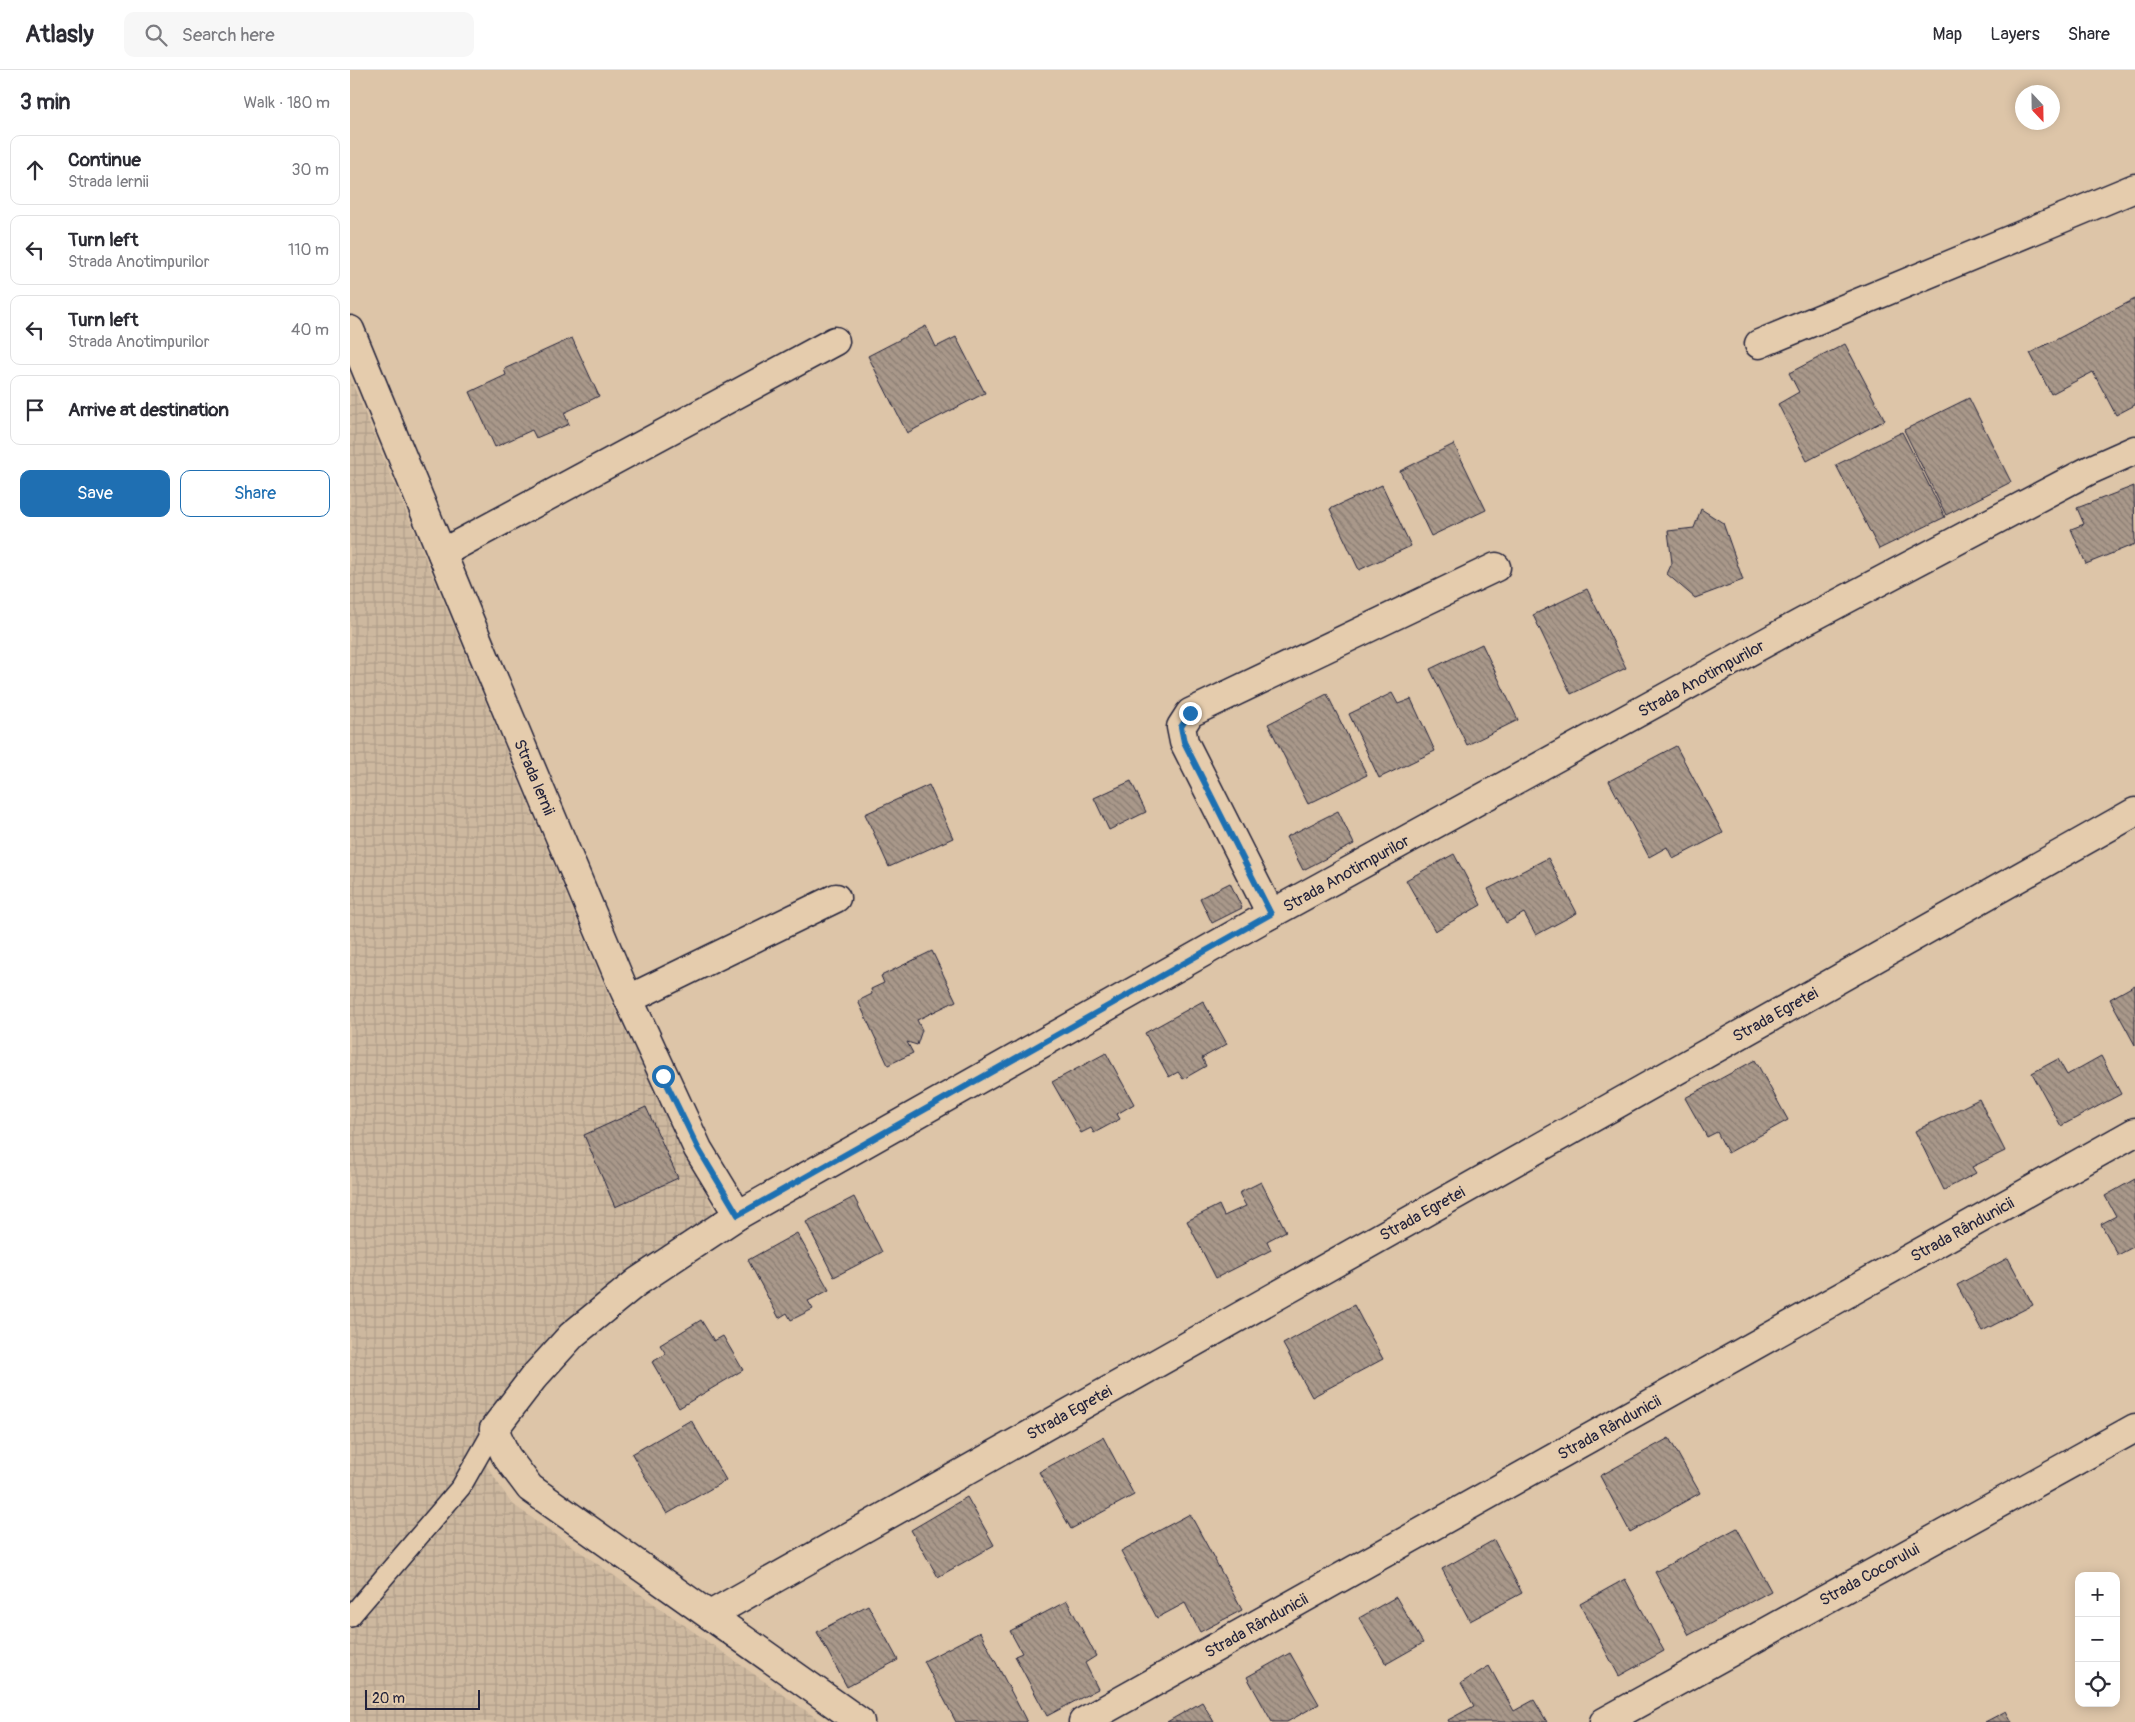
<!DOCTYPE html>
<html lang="en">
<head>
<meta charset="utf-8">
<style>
	:root { --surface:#fff; --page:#f7f7f7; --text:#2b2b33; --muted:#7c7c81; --line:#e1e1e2; --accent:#1f6fb2 }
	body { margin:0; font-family:Pangolin,sans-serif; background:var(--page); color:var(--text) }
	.controls { position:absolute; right:15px; bottom:15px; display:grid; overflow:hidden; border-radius:10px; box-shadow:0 2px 12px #0003 }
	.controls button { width:45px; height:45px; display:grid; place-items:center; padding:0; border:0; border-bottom:1px solid var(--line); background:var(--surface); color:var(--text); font:25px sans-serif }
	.compass { position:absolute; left:1665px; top:15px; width:45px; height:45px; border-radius:50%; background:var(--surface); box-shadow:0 2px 12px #0003; rotate:158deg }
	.scale { position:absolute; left:15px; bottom:12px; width:115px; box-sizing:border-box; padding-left:5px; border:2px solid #22223b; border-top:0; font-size:14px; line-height:18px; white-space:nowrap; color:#22223b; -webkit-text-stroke:4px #e5ccad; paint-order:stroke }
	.stop { position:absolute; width:15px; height:15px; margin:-11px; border:4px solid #1f6fb2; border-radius:50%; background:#fff }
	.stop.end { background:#1f6fb2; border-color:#fff; box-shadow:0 1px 5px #0008 }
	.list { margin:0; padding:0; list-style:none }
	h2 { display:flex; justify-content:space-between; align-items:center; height:65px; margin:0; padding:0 20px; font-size:21px }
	h2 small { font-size:16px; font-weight:400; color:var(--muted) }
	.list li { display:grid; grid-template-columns:32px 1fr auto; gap:15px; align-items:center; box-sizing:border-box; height:70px; margin:0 10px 10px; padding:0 10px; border:1px solid var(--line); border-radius:10px }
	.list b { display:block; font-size:19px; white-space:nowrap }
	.list p { margin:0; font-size:16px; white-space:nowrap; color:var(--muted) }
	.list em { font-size:16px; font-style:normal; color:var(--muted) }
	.actions { display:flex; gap:10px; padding:15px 20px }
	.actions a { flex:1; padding:11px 0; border:1px solid var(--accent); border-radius:10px; text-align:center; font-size:18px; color:var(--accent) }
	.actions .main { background:var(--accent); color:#fff }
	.icon { flex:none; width:28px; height:28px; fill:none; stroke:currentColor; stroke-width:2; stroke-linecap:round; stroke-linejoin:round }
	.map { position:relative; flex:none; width:1785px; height:1652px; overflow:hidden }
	header { display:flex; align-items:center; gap:30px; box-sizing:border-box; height:70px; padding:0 25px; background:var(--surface); border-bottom:1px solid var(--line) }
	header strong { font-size:24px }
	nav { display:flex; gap:28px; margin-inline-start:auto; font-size:18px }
	.search { width:350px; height:45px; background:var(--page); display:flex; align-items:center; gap:12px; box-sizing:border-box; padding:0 18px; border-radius:10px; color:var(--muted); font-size:19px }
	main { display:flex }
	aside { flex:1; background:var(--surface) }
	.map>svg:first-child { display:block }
	.industrial { fill:url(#industrial-grid) }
	.building { fill:url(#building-back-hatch); stroke:#22223b }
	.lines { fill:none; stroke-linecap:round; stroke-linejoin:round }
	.service-casing { stroke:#22223b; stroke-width:22 }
	.minor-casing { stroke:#22223b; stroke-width:31 }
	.service { stroke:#e5ccad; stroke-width:19 }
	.minor { stroke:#e5ccad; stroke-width:28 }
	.route { stroke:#1f6fb2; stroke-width:6 }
	.labels { text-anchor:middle; stroke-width:4.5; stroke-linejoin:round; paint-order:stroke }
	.street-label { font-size:16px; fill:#22223b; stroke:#e5ccad }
</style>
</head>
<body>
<header>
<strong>Atlasly</strong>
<div class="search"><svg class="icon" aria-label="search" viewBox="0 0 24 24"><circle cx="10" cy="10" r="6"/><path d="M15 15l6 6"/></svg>Search here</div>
<nav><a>Map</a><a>Layers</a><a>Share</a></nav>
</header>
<main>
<aside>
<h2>3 min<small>Walk · 180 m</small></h2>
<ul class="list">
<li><svg class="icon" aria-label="ahead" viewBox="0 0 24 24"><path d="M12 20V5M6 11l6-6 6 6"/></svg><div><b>Continue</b><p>Strada Iernii</p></div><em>30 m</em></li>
<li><svg class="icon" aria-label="left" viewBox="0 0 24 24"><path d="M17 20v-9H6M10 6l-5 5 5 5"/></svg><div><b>Turn left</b><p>Strada Anotimpurilor</p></div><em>110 m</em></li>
<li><svg class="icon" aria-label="left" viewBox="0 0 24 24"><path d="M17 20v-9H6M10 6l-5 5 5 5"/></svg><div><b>Turn left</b><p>Strada Anotimpurilor</p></div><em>40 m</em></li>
<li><svg class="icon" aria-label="arrive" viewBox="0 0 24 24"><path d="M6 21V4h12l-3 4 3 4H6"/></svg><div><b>Arrive at destination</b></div></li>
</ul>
<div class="actions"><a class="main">Save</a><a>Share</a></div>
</aside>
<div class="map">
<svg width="1785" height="1652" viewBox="0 0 1785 1652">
	<defs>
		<pattern id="industrial-grid" width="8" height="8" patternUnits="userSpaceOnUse" patternTransform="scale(1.25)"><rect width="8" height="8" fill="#cdb89f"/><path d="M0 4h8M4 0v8" fill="none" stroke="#b09e8a"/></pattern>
		<pattern id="building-back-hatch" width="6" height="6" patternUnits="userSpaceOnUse" patternTransform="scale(1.25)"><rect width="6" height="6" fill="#a9988a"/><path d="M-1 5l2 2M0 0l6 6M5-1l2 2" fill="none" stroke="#897c72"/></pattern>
	</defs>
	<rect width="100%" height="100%" fill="#ddc5a8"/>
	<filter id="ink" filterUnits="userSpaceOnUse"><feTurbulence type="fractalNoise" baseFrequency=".02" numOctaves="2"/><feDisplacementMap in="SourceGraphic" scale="10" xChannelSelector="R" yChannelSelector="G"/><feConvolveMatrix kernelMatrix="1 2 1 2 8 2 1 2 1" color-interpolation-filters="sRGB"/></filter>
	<g filter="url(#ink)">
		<path class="industrial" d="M0,308L261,932L368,1148L167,1309L123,1374L161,1433L472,1652H0Z"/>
		<g class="building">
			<path d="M1785,229V335L1766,345L1743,302L1701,324L1680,283Z"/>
			<path d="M576,256L586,277L606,267L635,323L557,363L518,286Z"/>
			<path d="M222,268L249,326L214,343L219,354L186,368L182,360L145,377L120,322L156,305L154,299Z"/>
			<path d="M1495,274L1535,350L1457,391L1428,334L1449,322L1439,303Z"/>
			<path d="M1619,328L1661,412L1596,445L1554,360Z"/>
			<path d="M1552,362L1595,447L1529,479L1486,395Z"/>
			<path d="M1104,374L1136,440L1081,466L1050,401Z"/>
			<path d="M1032,415L1061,476L1009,500L980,439Z"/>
			<path d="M1784,416L1785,474L1736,494L1721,459L1734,454L1727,438Z"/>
			<path d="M1351,439L1373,453L1393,510L1345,528L1317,504L1322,493L1318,461L1344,458Z"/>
			<path d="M1237,519L1276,598L1221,624L1183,545Z"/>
			<path d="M1132,574L1168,650L1117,675L1080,599Z"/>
			<path d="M1042,623L1048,634L1061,629L1085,681L1029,708L999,644Z"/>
			<path d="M977,624L1017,705L958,734L918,654Z"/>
			<path d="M1326,676L1373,763L1323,789L1317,777L1299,787L1259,711Z"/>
			<path d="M781,711L796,742L759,760L744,728Z"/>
			<path d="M579,715L603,768L539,797L515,744Z"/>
			<path d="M988,741L1004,774L953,800L936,767Z"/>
			<path d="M1104,784L1131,835L1085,861L1056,810Z"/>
			<path d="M1198,788L1227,843L1186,865L1174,843L1156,853L1138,819Z"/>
			<path d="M880,813L892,838L862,853L850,828Z"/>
			<path d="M582,881L606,931L567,950L572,960L567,975L557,972L563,983L538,995L508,931L522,924L521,919L534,913L531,906Z"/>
			<path d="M1785,915V975L1760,929Z"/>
			<path d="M853,931L877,974L852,988L856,996L833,1009L828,1002L819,1007L795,963Z"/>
			<path d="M756,983L784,1034L767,1044L770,1049L744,1063L741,1058L731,1063L702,1012Z"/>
			<path d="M1751,986L1771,1024L1711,1056L1682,1003L1708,989L1717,1005Z"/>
			<path d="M1405,990L1438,1050L1378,1083L1367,1062L1357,1067L1335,1028Z"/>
			<path d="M1629,1029L1655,1081L1622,1097L1626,1103L1594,1120L1565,1061Z"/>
			<path d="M296,1037L328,1108L265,1137L234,1065Z"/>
			<path d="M1785,1109V1176L1768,1185L1751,1154L1766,1146L1755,1126Z"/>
			<path d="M911,1112L936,1161L917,1171L921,1180L866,1208L837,1151L869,1135L874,1146L896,1136L889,1123Z"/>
			<path d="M504,1127L532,1182L484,1207L456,1152Z"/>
			<path d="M447,1163L479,1220L458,1231L463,1239L441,1250L437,1243L429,1248L398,1190Z"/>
			<path d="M1658,1188L1683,1235L1632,1261L1607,1215Z"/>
			<path d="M1004,1235L1033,1289L962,1327L933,1274Z"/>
			<path d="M351,1250L364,1271L373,1266L393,1300L329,1338L302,1292L316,1284L310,1275Z"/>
			<path d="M341,1350L376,1410L317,1444L282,1384Z"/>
			<path d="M753,1367L784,1425L721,1459L689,1402Z"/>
			<path d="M1319,1368L1350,1423L1280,1462L1250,1406Z"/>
			<path d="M617,1427L644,1475L588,1507L561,1460Z"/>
			<path d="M840,1444L892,1540L850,1562L835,1533L807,1548L771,1481Z"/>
			<path d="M1387,1458L1421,1521L1339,1565L1305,1502Z"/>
			<path d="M1144,1470L1172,1523L1120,1551L1092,1499Z"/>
			<path d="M1275,1509L1314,1581L1269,1606L1230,1534Z"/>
			<path d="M1046,1527L1073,1573L1036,1594L1009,1548Z"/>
			<path d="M717,1531L746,1586L735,1593L748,1619L697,1646L665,1586L672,1583L660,1561Z"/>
			<path d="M518,1535L548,1590L497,1617L467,1562Z"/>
			<path d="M630,1562L677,1652H606L574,1591Z"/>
			<path d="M940,1583L969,1634L937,1652H922L897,1607Z"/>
			<path d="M1139,1596L1164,1641L1184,1630L1197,1652H1099L1098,1650L1124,1636L1111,1613Z"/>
			<path d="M852,1632L864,1652H817Z"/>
			<path d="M1656,1641L1662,1652H1635Z"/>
		</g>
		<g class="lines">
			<defs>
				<path id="service" d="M0,1547L111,1417L144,1359"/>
				<g id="minor">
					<path d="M0,260L137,593L272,915L348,1079L388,1145"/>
					<path d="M1409,274L1785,118"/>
					<path d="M92,483L485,271"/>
					<path d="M921,844L834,672L831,657L840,643L1146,497"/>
					<path d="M279,929L486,828"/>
					<path d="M360,1545L1785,742"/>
					<path d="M510,1652L180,1418L156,1386L144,1359L183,1308L222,1265L287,1212L388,1145L921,844L1453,552L1740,400L1785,380"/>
					<path d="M733,1652L1785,1062"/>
					<path d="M1254,1652L1785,1358"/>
				</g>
			</defs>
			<use href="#service" class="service-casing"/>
			<use href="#minor" class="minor-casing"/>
			<use href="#service" class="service"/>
			<use href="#minor" class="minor"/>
		</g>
	</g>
	<g class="lines" filter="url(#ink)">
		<path class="route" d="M313,1006L348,1078L388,1145L921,844L834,672L831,657L840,643"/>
	</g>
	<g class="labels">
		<g class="street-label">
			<text transform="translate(1351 608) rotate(-29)" y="6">Strada Anotimpurilor</text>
			<text transform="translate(185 707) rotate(67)" y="6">Strada Iernii</text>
			<text transform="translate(996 803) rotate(-29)" y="6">Strada Anotimpurilor</text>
			<text transform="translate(1425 944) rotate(-29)" y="6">Strada Egretei</text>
			<text transform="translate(1072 1143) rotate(-29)" y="6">Strada Egretei</text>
			<text transform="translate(1612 1159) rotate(-29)" y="6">Strada Rândunicii</text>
			<text transform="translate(719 1342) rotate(-29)" y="6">Strada Egretei</text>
			<text transform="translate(1259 1357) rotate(-29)" y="6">Strada Rândunicii</text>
			<text transform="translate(1519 1504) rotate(-29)" y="6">Strada Cocorului</text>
			<text transform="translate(906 1555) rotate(-29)" y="6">Strada Rândunicii</text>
		</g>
	</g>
</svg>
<div class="controls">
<button>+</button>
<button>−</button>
<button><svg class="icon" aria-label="locate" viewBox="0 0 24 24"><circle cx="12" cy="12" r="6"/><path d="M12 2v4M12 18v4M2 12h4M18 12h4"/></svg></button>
</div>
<svg class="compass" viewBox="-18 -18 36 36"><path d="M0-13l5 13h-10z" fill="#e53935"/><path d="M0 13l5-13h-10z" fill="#7c7c81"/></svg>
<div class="scale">20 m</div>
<div class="stop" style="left:313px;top:1006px"></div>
<div class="stop end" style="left:840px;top:643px"></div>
</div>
</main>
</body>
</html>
